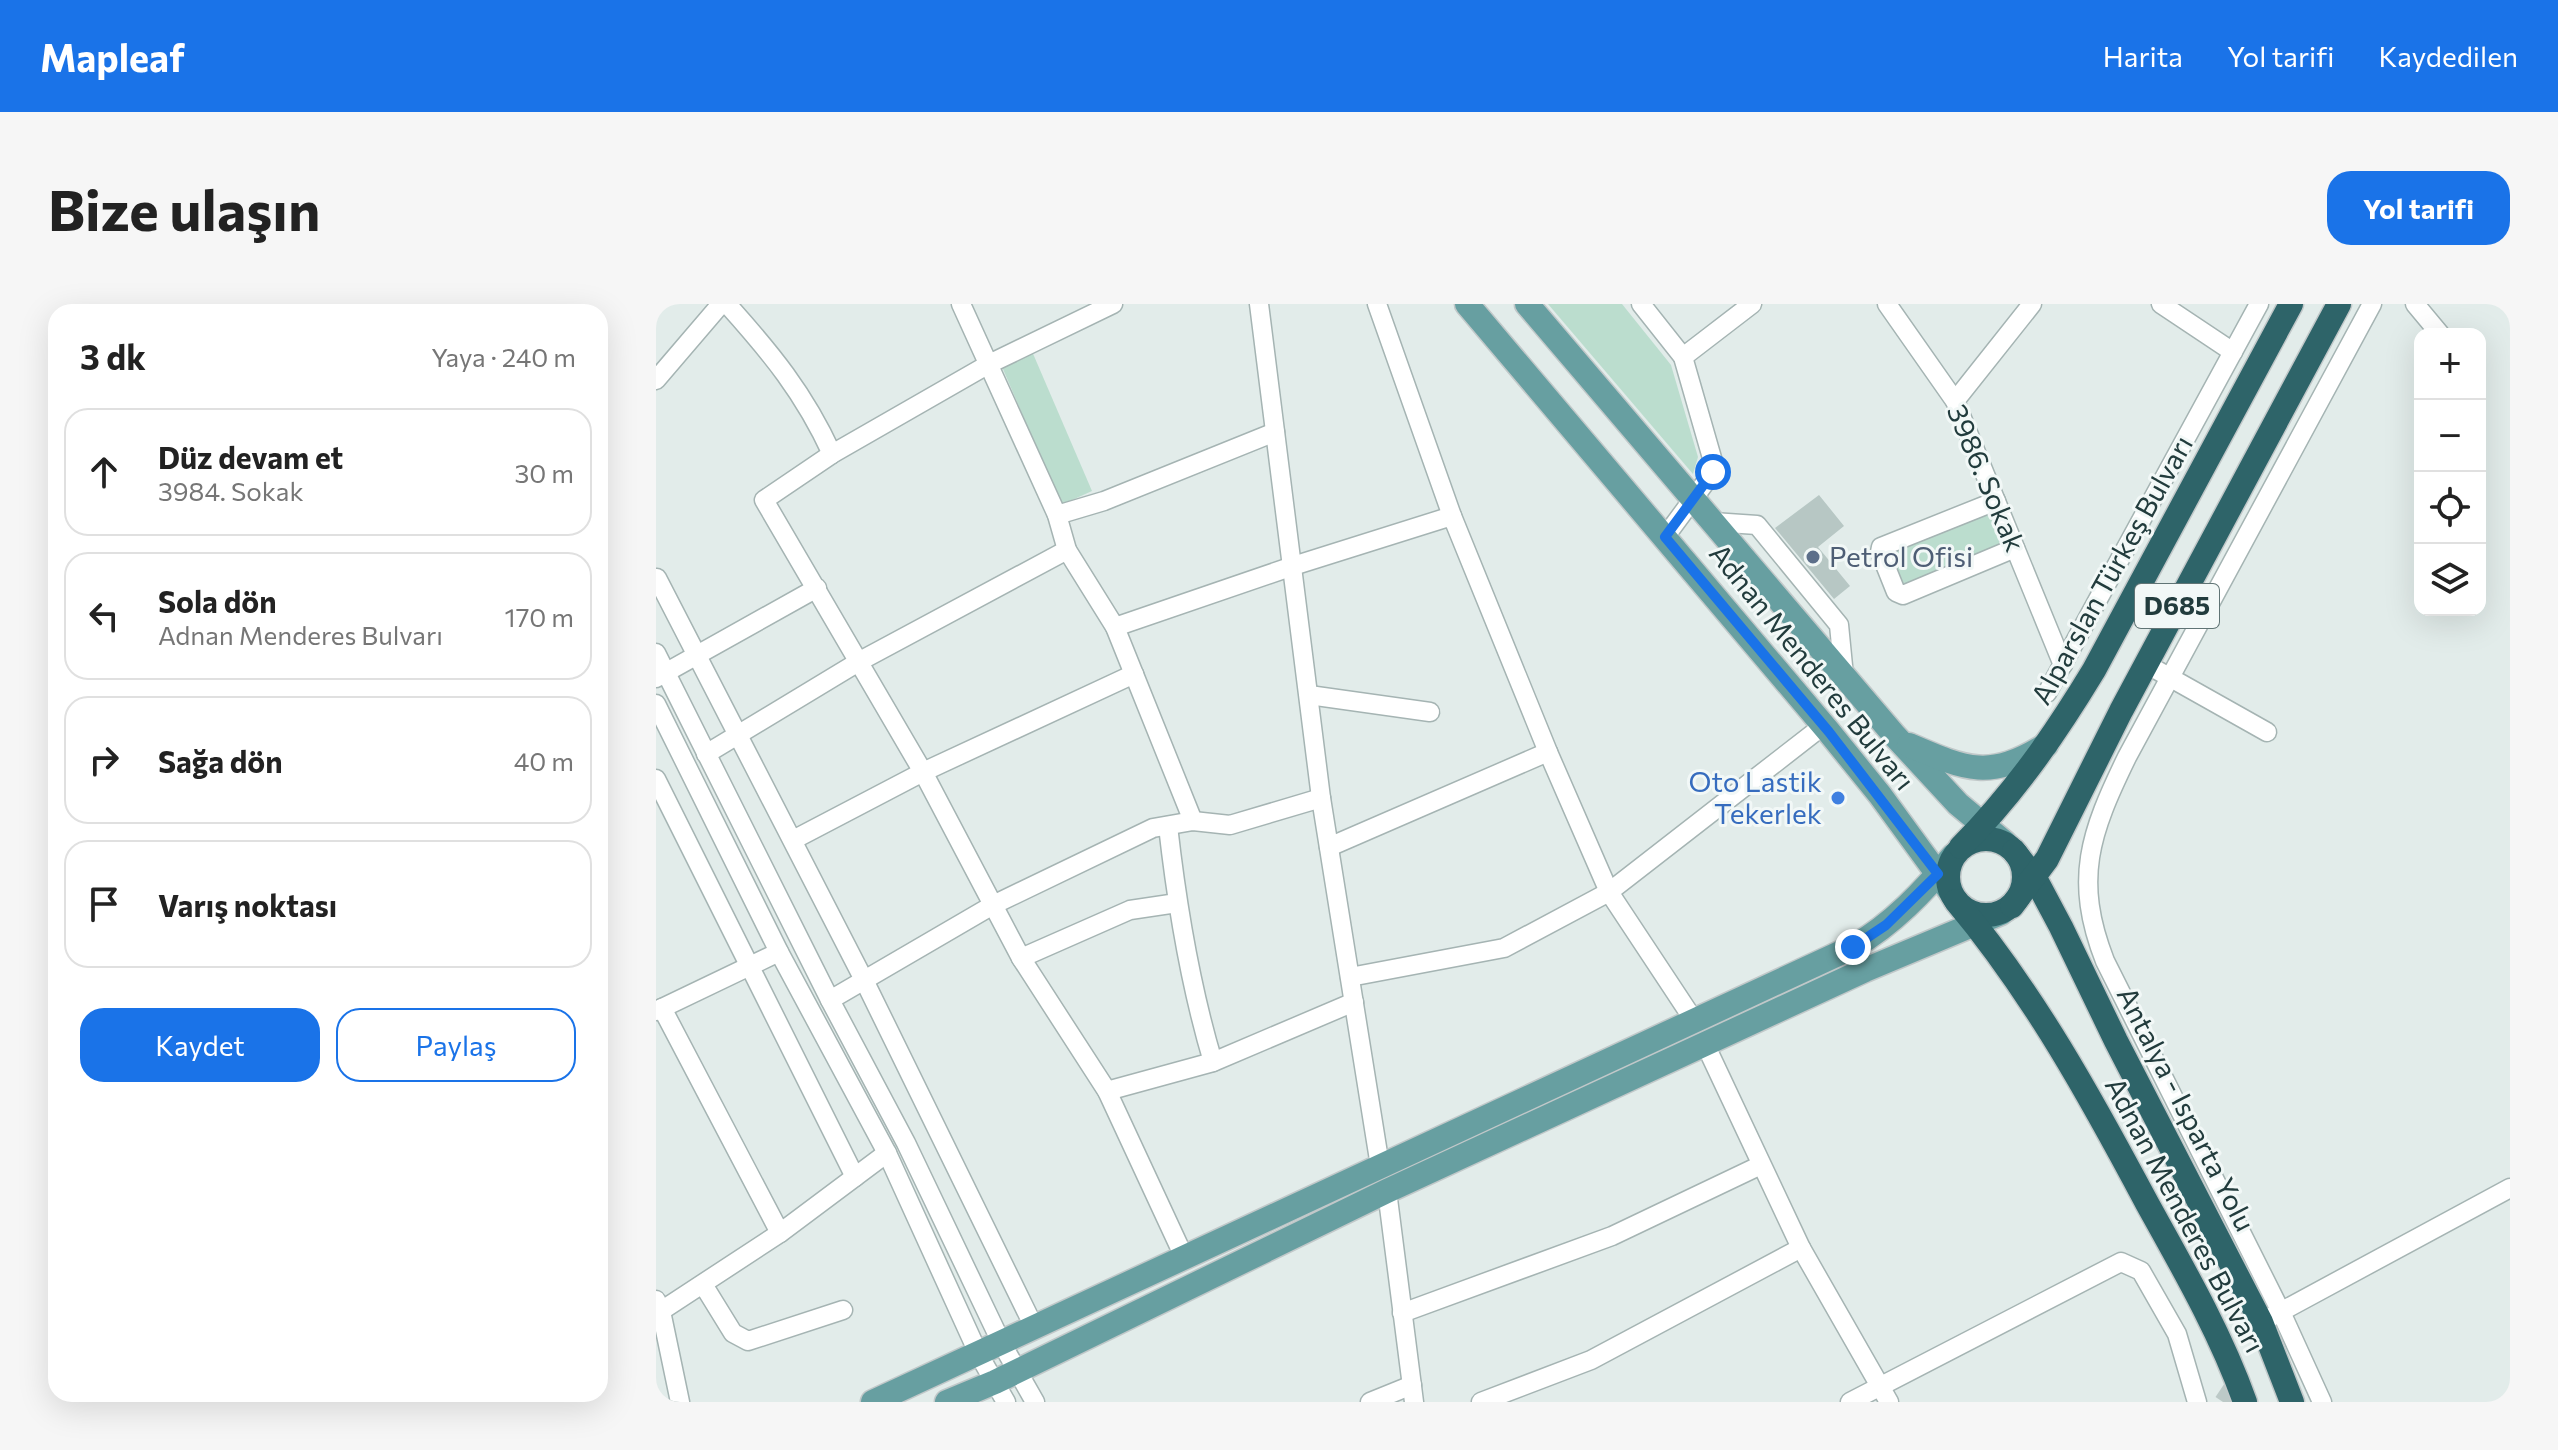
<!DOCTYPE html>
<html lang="tr">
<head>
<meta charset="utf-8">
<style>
	:root { --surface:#fff; --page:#f6f6f6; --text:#222; --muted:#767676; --line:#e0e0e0; --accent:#1a73e8 }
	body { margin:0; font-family:Commissioner,sans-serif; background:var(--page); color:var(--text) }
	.controls { position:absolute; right:24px; top:24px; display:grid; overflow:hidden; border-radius:16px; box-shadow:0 8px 32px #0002 }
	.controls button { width:72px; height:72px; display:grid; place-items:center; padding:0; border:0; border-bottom:2px solid var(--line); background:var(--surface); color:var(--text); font:40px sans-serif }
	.stop { position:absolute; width:24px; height:24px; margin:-18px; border:6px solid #1a73e8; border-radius:50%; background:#fff }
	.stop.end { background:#1a73e8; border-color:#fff; box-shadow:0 2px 8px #0008 }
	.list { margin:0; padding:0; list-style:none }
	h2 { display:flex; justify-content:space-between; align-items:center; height:104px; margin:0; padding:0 32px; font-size:34px }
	h2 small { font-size:26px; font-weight:400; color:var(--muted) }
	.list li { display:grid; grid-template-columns:52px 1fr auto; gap:24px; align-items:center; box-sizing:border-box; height:128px; margin:0 16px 16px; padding:0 16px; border:2px solid var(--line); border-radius:24px }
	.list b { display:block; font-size:30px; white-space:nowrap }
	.list p { margin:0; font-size:26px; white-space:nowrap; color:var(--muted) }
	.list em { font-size:26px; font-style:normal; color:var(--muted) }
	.actions { display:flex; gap:16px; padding:24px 32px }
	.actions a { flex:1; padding:18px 0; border:2px solid var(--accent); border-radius:24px; text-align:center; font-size:28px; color:var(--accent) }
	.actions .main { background:var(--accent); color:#fff }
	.icon { flex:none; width:44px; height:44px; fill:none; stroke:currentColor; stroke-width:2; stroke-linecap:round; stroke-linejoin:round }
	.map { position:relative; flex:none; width:1854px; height:1098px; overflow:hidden; border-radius:24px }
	header { display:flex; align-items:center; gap:48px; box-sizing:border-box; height:112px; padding:0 40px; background:var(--accent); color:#fff }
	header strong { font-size:38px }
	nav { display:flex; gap:44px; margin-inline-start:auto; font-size:28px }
	.intro { display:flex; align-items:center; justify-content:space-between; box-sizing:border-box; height:192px; padding:0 48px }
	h1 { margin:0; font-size:56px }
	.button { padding:20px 36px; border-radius:24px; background:var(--accent); color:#fff; font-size:28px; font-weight:700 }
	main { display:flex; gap:48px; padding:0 48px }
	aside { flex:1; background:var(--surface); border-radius:24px; box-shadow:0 8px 32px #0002 }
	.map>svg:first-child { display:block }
	.green { fill:#bbddce }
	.building { fill:#b7c7c4 }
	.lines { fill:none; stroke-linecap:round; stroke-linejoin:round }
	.minor-tunnel { stroke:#bcc9c7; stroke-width:18; stroke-dasharray:18 9; stroke-linecap:butt }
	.minor-casing { stroke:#a5b4b3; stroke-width:21 }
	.major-casing { stroke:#c1c8c9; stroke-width:27 }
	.highway-casing { stroke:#c1c8c9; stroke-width:27 }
	.minor { stroke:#fff; stroke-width:18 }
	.major { stroke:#679fa1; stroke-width:24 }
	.highway { stroke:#2e6469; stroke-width:24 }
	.route { stroke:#1a73e8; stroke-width:10 }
	.service-dot { fill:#5c6f8a; stroke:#f2f8f7; stroke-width:3 }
	.shop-dot { fill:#3f7fe0; stroke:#f2f8f7; stroke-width:3 }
	.labels { text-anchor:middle; stroke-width:6; stroke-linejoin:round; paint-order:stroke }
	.shield { fill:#f2f8f7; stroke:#607475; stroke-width:2 }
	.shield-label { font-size:26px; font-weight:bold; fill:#223c3d }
	.street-label { font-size:28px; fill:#223c3d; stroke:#f2f8f7 }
	.service-label { font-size:28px; fill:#4e5e75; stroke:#f2f8f7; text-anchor:start }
	.shop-label { font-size:28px; fill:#366cbe; stroke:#f2f8f7; text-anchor:end }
</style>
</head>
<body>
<header>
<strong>Mapleaf</strong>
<nav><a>Harita</a><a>Yol tarifi</a><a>Kaydedilen</a></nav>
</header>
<div class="intro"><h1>Bize ulaşın</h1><a class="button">Yol tarifi</a></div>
<main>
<aside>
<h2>3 dk<small>Yaya · 240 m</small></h2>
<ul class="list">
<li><svg class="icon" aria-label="ahead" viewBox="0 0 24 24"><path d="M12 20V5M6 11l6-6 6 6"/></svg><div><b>Düz devam et</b><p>3984. Sokak</p></div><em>30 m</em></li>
<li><svg class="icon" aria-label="left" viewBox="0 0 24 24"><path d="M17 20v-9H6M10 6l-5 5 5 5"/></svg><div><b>Sola dön</b><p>Adnan Menderes Bulvarı</p></div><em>170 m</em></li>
<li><svg class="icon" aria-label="right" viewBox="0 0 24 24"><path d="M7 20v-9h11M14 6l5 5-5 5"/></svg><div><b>Sağa dön</b></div><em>40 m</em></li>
<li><svg class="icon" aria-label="arrive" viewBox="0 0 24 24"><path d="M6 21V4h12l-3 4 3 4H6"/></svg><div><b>Varış noktası</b></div></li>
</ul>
<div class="actions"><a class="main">Kaydet</a><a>Paylaş</a></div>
</aside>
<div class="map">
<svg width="1854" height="1098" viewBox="0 0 1854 1098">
	<rect width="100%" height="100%" fill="#e2ecea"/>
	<g class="green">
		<path d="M892,0H966L1015,61L1042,153L1037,170Z"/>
		<path d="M375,45L436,187L405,201L344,58Z"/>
		<path d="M1334,206L1349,243L1246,285L1231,248Z"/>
	</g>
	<path class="building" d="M1163,191L1188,222L1162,243L1194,282L1178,295L1119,224Z"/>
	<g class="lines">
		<path class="minor-tunnel" d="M1567,1098L1581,1077"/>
		<defs>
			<g id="minor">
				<path d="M71,0C115,49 148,89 176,150"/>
				<path d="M305,0L401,211L411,246L459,323L537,517"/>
				<path d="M457,0L333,60L176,150L108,196L267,468L365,654L451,787L529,955"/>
				<path d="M603,0L665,494L724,862"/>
				<path d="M721,0L796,212"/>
				<path d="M985,0L1027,53L1058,161L1057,168L1009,233"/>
				<path d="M1231,0L1299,97L1407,361"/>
				<path d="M1505,0L1577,48"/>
				<path d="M1759,0L1784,30"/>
				<path d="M1027,53L1096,0"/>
				<path d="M0,76L65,0"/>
				<path d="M1299,97L1376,0"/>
				<path d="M1340,197L1225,243L1224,248L1240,288L1247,291L1359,244"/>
				<path d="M401,211L448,197L619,128"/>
				<path d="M1057,218L1101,221L1183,321L1188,372"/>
				<path d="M1,274L208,676L379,1025"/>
				<path d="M459,323L637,262L796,212L892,448L953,588L1039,718"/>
				<path d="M0,349L174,696L250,839L346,1040L379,1098"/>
				<path d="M1490,360L1611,428"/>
				<path d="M0,374L161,284"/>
				<path d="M1391,389L1603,0"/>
				<path d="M653,391L774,408"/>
				<path d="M0,400L123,648L231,849L323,1051L350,1098"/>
				<path d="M50,450L204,357L411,246"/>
				<path d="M0,475L199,873"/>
				<path d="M512,522C521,602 534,681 557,758"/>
				<path d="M137,536L267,468L478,370"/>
				<path d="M673,543L892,448"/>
				<path d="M365,654L474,606L521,599"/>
				<path d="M694,673L848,644L953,588L1168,421"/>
				<path d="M174,696L337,601L497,524L537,517L574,521L665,494"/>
				<path d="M6,704L124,929L231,849"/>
				<path d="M0,707L123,648"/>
				<path d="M1049,740L1145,944L1233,1098"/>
				<path d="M451,787L557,758L698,698"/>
				<path d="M731,887L758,1098"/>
				<path d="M48,982L77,1029L92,1037L187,1006"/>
				<path d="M0,996L5,1007L124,929"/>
				<path d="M0,1009L5,1007L24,1098"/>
				<path d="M746,1009L956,932L1105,861"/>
				<path d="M1615,1013L1854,884"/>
				<path d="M714,1098L756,1081"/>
				<path d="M825,1098L935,1056L1145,944"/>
				<path d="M1194,1098L1465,958L1485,967L1521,1030L1541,1098"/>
				<path d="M1666,1098L1625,1008L1449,657C1417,575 1434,529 1471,453L1716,0"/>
			</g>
			<g id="major">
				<path d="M811,0L1173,428L1224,491L1294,587"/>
				<path d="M871,0L1239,432L1302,500L1349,539"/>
				<path d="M1253,441C1311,466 1334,476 1390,441"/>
				<path d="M217,1098L1197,643C1237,620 1268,587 1297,552"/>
				<path d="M291,1098L339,1078L731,887L1209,666L1345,609"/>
			</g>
			<g id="highway">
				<circle cx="1330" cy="573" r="38"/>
				<path d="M1305,543C1359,488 1398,432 1438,366L1635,0"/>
				<path d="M1358,547L1379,574L1405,623L1460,737L1605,1018L1636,1098"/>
				<path d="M1300,597C1378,690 1435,794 1492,901C1527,964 1565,1030 1589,1098"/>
				<path d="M1356,602L1391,555L1465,407L1683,0"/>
			</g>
		</defs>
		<use href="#minor" class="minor-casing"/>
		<use href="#major" class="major-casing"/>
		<use href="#highway" class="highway-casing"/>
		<use href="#minor" class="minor"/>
		<use href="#major" class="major"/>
		<use href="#highway" class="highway"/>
	</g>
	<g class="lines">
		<path class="route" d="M1057,168L1009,233L1173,428L1282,570L1230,621L1197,643"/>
	</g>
	<circle class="service-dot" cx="1157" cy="253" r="8"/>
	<circle class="shop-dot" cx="1182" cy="494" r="8"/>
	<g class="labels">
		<rect class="shield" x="1479" y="280" width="84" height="44" rx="6"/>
		<g class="shield-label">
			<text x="1521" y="311">D685</text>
		</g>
		<g class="street-label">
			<text transform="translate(1330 174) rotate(67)" y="10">3986. Sokak</text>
			<text transform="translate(1456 266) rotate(-61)" y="10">Alparslan Türkeş Bulvarı</text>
			<text transform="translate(1156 363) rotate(51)" y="10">Adnan Menderes Bulvarı</text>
			<text transform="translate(1530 805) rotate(63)" y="10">Antalya - Isparta Yolu</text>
			<text transform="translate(1529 911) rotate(62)" y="10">Adnan Menderes Bulvarı</text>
		</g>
		<g class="service-label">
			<text x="1173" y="263">Petrol Ofisi</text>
		</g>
		<g class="shop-label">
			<text x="1166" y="488">Oto Lastik<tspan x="1166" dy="32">Tekerlek</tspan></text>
		</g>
	</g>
</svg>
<div class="controls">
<button>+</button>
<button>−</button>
<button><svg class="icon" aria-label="locate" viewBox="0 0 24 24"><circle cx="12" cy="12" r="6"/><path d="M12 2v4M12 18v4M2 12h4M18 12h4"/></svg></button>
<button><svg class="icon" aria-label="layers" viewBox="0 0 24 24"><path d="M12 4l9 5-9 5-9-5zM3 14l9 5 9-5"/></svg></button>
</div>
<div class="stop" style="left:1057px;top:168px"></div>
<div class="stop end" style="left:1197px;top:643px"></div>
</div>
</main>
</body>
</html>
